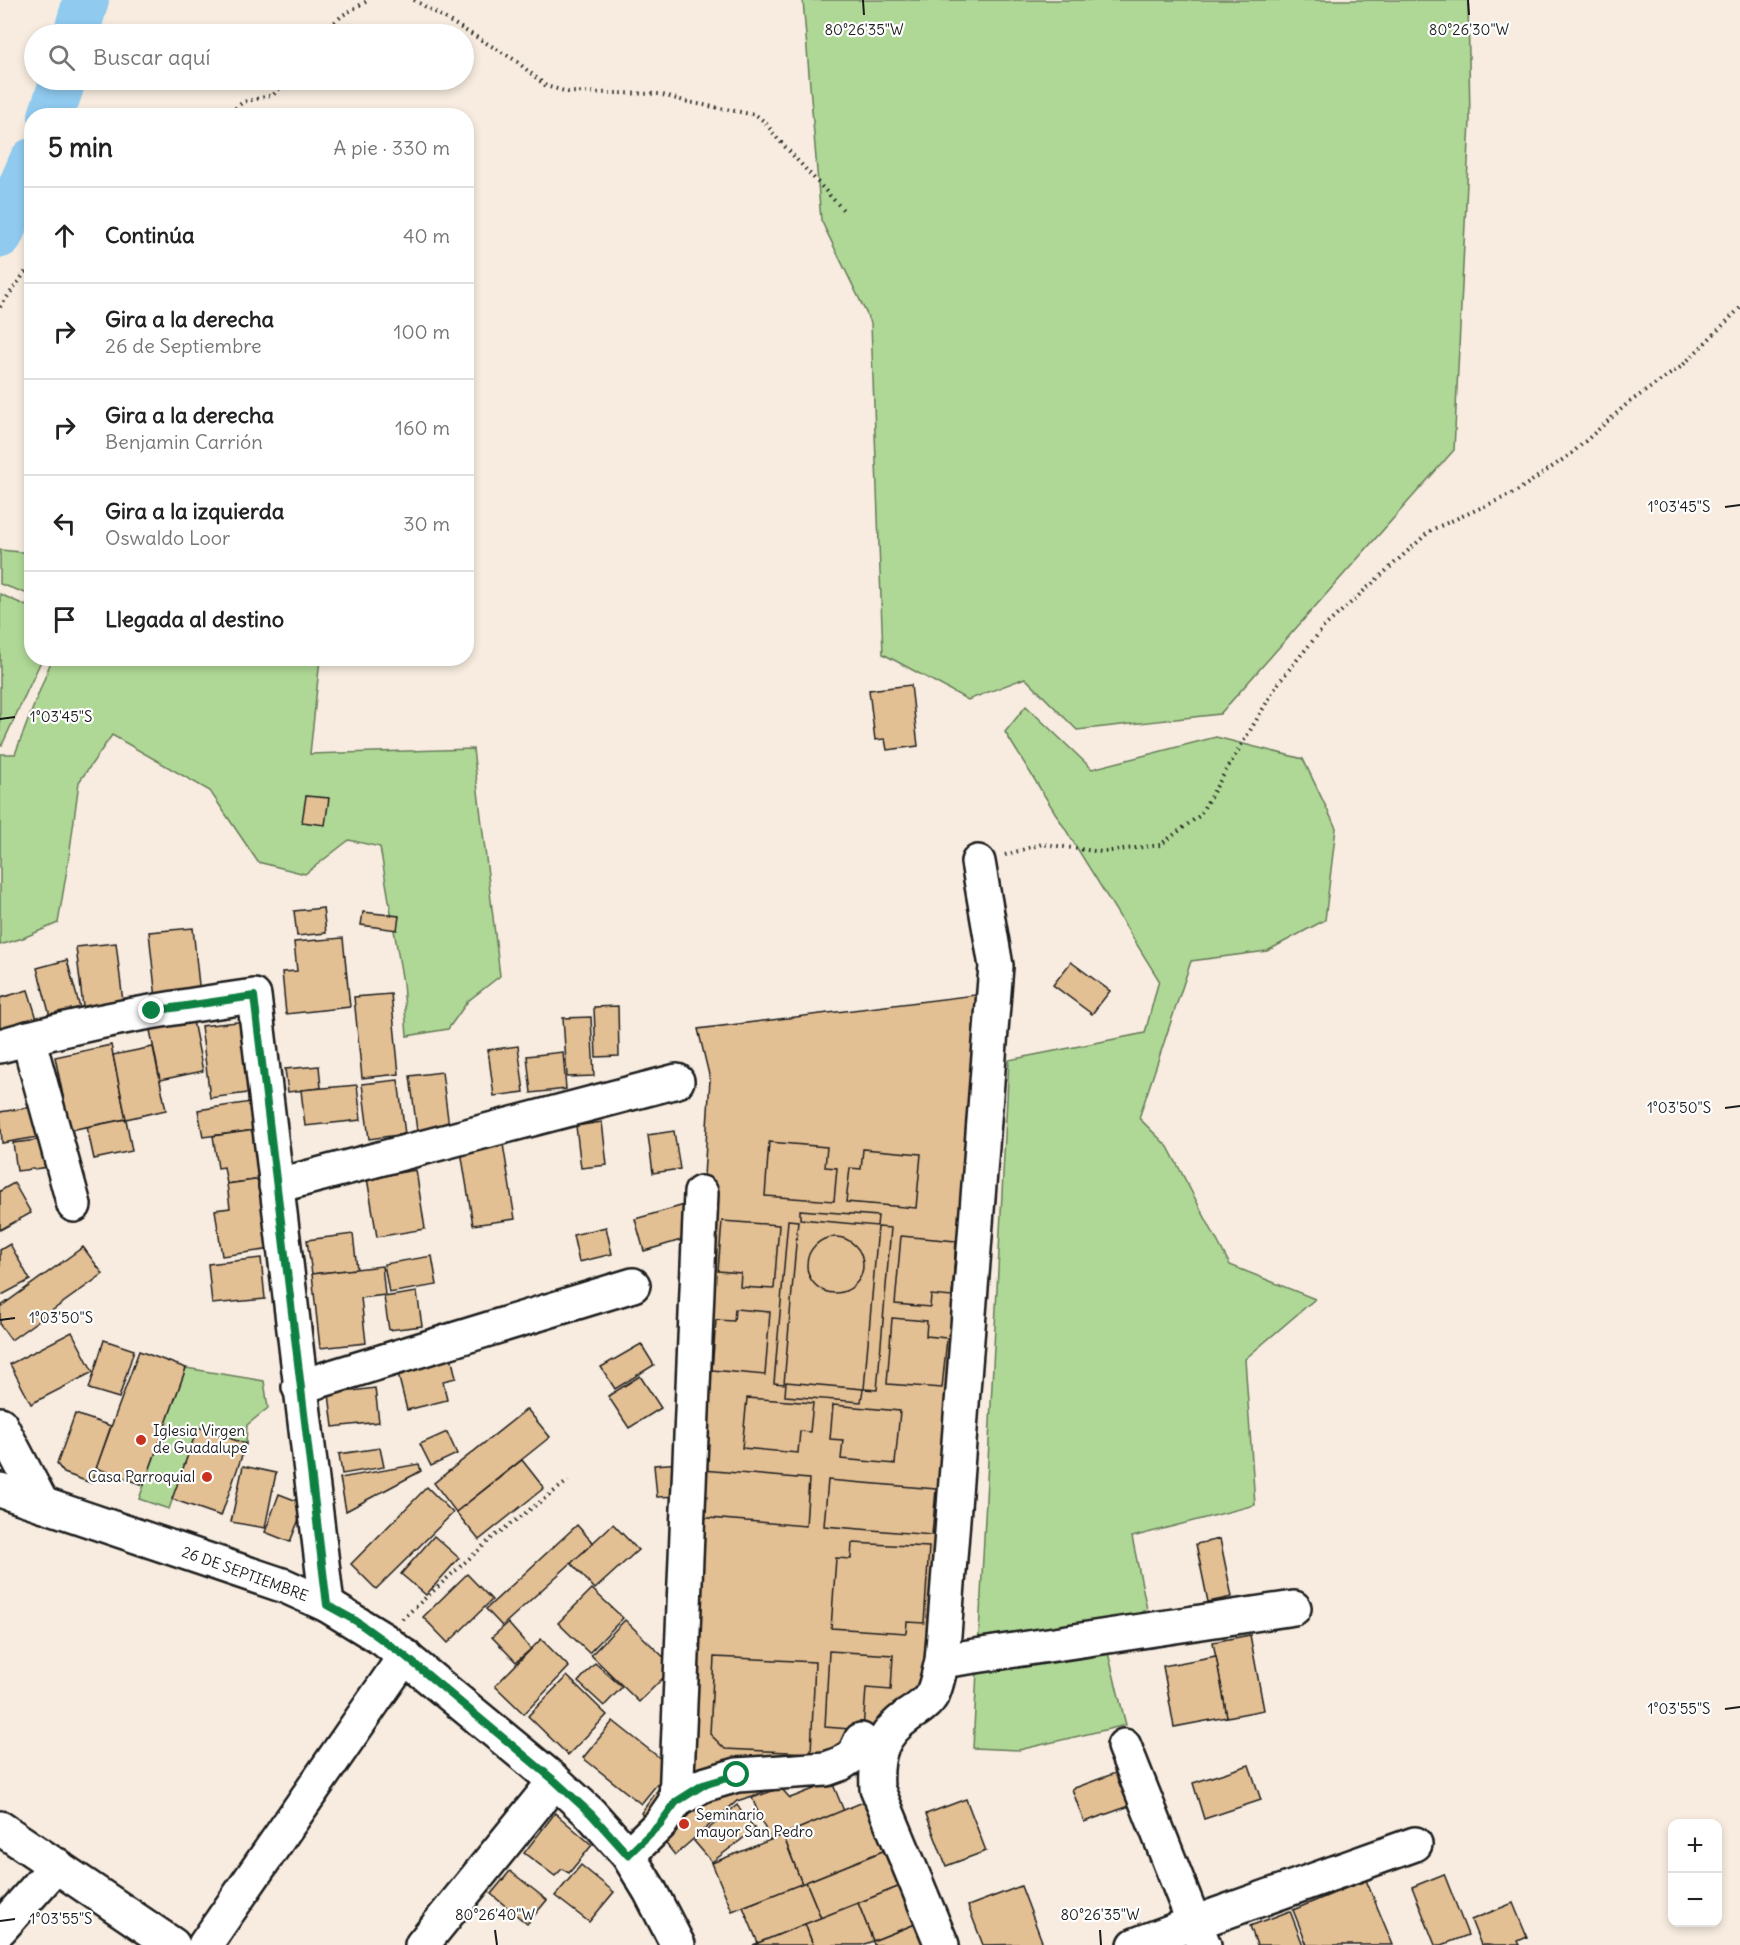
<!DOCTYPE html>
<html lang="es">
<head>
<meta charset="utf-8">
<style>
	:root { --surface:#fff; --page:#f2f2f2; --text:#222; --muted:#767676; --line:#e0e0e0 }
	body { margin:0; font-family:Delius,sans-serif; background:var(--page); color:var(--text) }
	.controls { position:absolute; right:18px; bottom:18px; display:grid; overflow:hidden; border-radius:12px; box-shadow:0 3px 9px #0003 }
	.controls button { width:54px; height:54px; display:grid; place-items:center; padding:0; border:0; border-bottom:2px solid var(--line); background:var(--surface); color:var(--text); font:30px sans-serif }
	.stop { position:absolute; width:18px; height:18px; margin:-14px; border:4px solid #0b8043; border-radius:50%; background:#fff }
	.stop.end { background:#0b8043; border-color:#fff; box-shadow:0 2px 6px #0008 }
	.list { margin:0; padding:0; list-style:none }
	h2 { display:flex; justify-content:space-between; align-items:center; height:78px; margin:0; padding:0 24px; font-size:26px }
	h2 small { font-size:20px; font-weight:400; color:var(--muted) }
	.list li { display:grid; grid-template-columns:39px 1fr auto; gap:18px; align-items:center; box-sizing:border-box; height:96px; padding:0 24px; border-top:2px solid var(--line) }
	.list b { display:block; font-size:22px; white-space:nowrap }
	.list p { margin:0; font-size:20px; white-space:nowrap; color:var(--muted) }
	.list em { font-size:20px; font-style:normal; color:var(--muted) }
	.icon { flex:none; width:33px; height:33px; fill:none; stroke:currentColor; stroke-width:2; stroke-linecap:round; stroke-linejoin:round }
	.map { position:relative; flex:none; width:1740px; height:1945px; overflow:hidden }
	.search { position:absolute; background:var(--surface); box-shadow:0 3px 9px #0003; left:24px; top:24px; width:450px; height:66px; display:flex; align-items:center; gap:15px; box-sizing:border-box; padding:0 21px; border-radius:33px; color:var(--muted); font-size:22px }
	.panel { position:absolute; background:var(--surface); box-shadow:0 3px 9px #0003; left:24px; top:108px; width:450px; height:558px; border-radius:24px }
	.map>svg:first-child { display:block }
	.green { fill:#afd896; stroke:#667a59; stroke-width:1.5 }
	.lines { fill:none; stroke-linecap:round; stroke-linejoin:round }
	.river { stroke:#90caef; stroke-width:46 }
	.building { fill:#e3bf94; stroke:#1c1c1c; stroke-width:1.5 }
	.minor-casing { stroke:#1c1c1c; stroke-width:38 }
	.path { stroke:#1c1c1c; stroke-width:4; stroke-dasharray:1.5 4.5; stroke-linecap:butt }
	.minor { stroke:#fff; stroke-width:33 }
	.route { stroke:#0b8043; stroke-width:8 }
	.ticks { fill:none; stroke:#1c1c1c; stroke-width:2 }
	.poi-dot { fill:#c8321e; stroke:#fff; stroke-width:2 }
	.labels { text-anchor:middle; stroke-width:4.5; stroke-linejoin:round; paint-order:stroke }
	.poi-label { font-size:15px; fill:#1c1c1c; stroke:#fff; text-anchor:start }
	.street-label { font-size:15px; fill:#1c1c1c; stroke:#fff }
	.ticks-label { font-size:15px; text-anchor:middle; fill:#1c1c1c; stroke:#fff; stroke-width:4.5; stroke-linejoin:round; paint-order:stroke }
</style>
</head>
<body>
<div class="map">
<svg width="1740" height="1945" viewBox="0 0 1740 1945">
	<rect width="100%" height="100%" fill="#f7ecdf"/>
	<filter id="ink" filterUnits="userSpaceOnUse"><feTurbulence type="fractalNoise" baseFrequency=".0167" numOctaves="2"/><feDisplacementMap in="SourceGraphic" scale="12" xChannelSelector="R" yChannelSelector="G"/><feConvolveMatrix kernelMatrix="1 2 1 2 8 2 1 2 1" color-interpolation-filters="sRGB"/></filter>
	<g filter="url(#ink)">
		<g class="green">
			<path d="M803,0H1468L1470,121L1454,450L1220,714L1077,730L1025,678L968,700L883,654L871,323L821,220Z"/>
			<path d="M0,550L31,553V595L0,584Z"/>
			<path d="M0,594L31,608L32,658L42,659L2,745H0Z"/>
			<path d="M52,659H320L310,754L473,749L500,976L468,1001L448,1029L407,1036L403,983L380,847L349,840L305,874L258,862L210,791L112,735L79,782L69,857L58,923L23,938L0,945V754H15Z"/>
			<path d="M1026,706L1092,769L1216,737L1303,759L1336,828L1325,920L1267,951L1191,961L1139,1118L1168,1147L1230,1265L1315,1299L1245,1359L1255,1505L1132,1537L1147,1609L1103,1633L1126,1725L1019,1750L973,1748L1009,1060L1145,1033L1159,980L1005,732Z"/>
			<path d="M186,1368L264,1381L268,1408L247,1425L246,1444L198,1428L169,1509L139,1499Z"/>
		</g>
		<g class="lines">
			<g class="river">
				<path d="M76,34L86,0"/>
				<path d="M51,116L63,80"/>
				<path d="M0,235L32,161"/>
			</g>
		</g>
		<g class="building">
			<path d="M911,685L918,746L887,750L885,739L875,740L869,690Z"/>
			<path d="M306,796L329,798L325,825L302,822Z"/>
			<path d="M323,908L326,933L297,936L294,911Z"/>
			<path d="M363,912L399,916L397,930L361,925Z"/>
			<path d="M193,928L200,995L156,999L149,932Z"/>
			<path d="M343,938L350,1007L286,1014L282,972L297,971L294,942Z"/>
			<path d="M116,943L123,1002L83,1007L76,947Z"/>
			<path d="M67,960L80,1008L50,1016L37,968Z"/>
			<path d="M1071,962L1110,991L1092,1014L1053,985Z"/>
			<path d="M28,990L37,1019L0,1030V998Z"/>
			<path d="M391,994L399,1074L362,1078L354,997Z"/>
			<path d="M983,994L927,1697L862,1775L788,1784L737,1801L675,1855L641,1813L667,1777L710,1079L698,1029Z"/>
			<path d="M618,1006L619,1056L596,1057L594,1007Z"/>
			<path d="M591,1017L594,1076L567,1077L563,1018Z"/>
			<path d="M193,1021L203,1071L160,1080L150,1030Z"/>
			<path d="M246,1021L255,1092L210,1098L201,1026Z"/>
			<path d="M111,1045L126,1119L70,1130L55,1057Z"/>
			<path d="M518,1046L524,1092L494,1096L488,1050Z"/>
			<path d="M153,1047L166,1110L126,1119L113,1055Z"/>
			<path d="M563,1052L566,1089L531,1093L527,1056Z"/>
			<path d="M319,1066L321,1088L288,1092L285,1069Z"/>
			<path d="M442,1072L449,1127L417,1131L410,1076Z"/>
			<path d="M398,1080L405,1134L369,1139L362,1084Z"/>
			<path d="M357,1085L361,1120L305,1126L301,1090Z"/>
			<path d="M251,1102L255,1130L203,1137L198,1110Z"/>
			<path d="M58,1103L62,1133L2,1143L0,1112Z"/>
			<path d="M126,1119L132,1151L94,1159L87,1127Z"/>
			<path d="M602,1122L607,1165L581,1168L576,1126Z"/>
			<path d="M255,1130L262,1179L227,1184L224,1167L218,1168L213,1136Z"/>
			<path d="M674,1131L680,1169L653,1173L648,1135Z"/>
			<path d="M62,1137L66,1165L17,1171L13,1143Z"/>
			<path d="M769,1142L827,1147L825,1167L837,1168L834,1201L765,1196Z"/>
			<path d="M503,1144L515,1219L473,1225L461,1151Z"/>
			<path d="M863,1149L921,1154L916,1208L846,1202L850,1168L861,1169Z"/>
			<path d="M416,1170L425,1229L377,1237L367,1178Z"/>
			<path d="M262,1179L272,1249L222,1256L215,1210L230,1208L227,1184Z"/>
			<path d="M14,1183L31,1213L0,1230V1191Z"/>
			<path d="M688,1204L698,1235L644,1251L635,1219Z"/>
			<path d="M800,1210L878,1216L877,1226L800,1219Z"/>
			<path d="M788,1220L798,1221L784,1384L774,1383Z"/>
			<path d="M722,1221L779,1225L774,1289L740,1287L741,1273L718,1271Z"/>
			<path d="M606,1227L612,1254L579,1262L573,1235Z"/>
			<path d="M878,1227L891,1228L877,1390L864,1389Z"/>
			<path d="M353,1234L357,1269L312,1274L307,1240Z"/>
			<path d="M901,1236L956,1241L952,1297L931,1295L930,1307L895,1304Z"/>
			<circle cx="835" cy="1265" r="28"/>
			<path d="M10,1244L30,1280L0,1296V1250Z"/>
			<path d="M83,1247L103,1274L11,1340L0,1325V1307Z"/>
			<path d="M432,1256L437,1285L389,1293L384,1264Z"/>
			<path d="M261,1258L265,1299L212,1304L208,1264Z"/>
			<path d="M382,1266L385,1295L361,1298L366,1343L320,1348L312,1274Z"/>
			<path d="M417,1292L422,1326L389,1330L384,1297Z"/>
			<path d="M735,1309L770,1312L765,1375L712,1370L716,1320L734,1321Z"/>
			<path d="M892,1318L927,1321L926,1336L947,1338L942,1388L887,1384Z"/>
			<path d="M72,1332L93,1372L31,1404L10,1364Z"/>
			<path d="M104,1340L134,1350L119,1398L89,1389Z"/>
			<path d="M641,1344L654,1365L615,1389L601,1367Z"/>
			<path d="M139,1351L186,1368L144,1485L96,1468Z"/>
			<path d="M451,1356L456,1378L443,1381L447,1400L407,1410L397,1370Z"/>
			<path d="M640,1376L661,1408L629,1428L608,1396Z"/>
			<path d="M786,1382L863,1389L861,1402L785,1396Z"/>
			<path d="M375,1388L379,1422L333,1427L329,1394Z"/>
			<path d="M747,1398L813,1403L810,1432L800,1431L798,1453L742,1448Z"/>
			<path d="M833,1405L900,1411L895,1464L841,1459L843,1440L830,1439Z"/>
			<path d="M527,1409L550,1437L456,1512L434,1483Z"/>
			<path d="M75,1414L111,1426L91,1483L64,1473L57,1464Z"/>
			<path d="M198,1427L246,1444L221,1516L172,1499Z"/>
			<path d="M447,1432L457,1454L431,1466L420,1444Z"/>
			<path d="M380,1448L384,1467L342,1474L339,1454Z"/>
			<path d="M522,1460L544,1488L479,1540L456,1512Z"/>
			<path d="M681,1463L683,1496L657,1497L654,1465Z"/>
			<path d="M419,1464L421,1471L346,1511L340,1478Z"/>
			<path d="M243,1466L276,1473L265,1528L231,1522Z"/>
			<path d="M702,1470L809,1479L806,1526L697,1517Z"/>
			<path d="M828,1480L936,1489L932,1535L824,1526Z"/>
			<path d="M427,1487L453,1513L376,1589L351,1564Z"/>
			<path d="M279,1494L305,1504L290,1542L265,1532Z"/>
			<path d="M613,1524L638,1550L595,1589L571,1563Z"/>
			<path d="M577,1525L593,1543L502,1626L486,1609Z"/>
			<path d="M434,1536L459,1558L426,1595L401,1574Z"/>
			<path d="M1220,1539L1232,1597L1208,1602L1196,1544Z"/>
			<path d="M852,1543L929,1547L924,1623L907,1622L906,1633L831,1628L836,1558L851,1559Z"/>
			<path d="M467,1574L492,1600L448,1643L423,1617Z"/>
			<path d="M592,1589L623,1618L589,1653L558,1623Z"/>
			<path d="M625,1620L674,1667L639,1702L591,1655Z"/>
			<path d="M508,1623L531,1649L516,1662L492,1637Z"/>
			<path d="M1250,1635L1264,1710L1227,1717L1213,1642Z"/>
			<path d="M541,1639L569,1667L524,1714L495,1686Z"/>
			<path d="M829,1651L893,1655L891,1690L866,1688L863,1730L825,1727Z"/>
			<path d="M1216,1656L1227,1717L1174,1727L1163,1666Z"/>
			<path d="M714,1657L815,1662L811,1753L725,1749L710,1734Z"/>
			<path d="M595,1663L622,1687L604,1706L578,1682Z"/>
			<path d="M567,1676L607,1715L568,1755L528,1716Z"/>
			<path d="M613,1721L671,1767L641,1804L583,1758Z"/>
			<path d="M1249,1765L1261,1800L1204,1819L1193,1783Z"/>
			<path d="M1129,1768L1141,1802L1084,1822L1072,1789Z"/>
			<path d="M832,1782L844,1811L770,1840L752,1798L781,1788L790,1798Z"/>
			<path d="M966,1799L986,1851L946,1866L926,1814Z"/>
			<path d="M868,1800L888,1849L802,1884L783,1835Z"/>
			<path d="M737,1805L755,1829L712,1862L694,1841Z"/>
			<path d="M555,1813L592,1845L569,1873L562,1869L555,1876L524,1853Z"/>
			<path d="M783,1835L802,1884L732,1911L712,1863Z"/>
			<path d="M888,1849L903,1885L821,1918L806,1882Z"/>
			<path d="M581,1865L614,1892L589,1922L555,1896Z"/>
			<path d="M510,1871L547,1900L527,1924L491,1894Z"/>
			<path d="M1444,1874L1468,1935L1442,1945H1435L1412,1887Z"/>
			<path d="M1366,1880L1393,1945H1307L1293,1910Z"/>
			<path d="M806,1882L821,1918L758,1943L743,1907Z"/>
			<path d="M903,1885L918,1923L873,1941L858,1903Z"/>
			<path d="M1021,1886L1043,1944L983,1945L968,1906Z"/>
			<path d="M858,1903L873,1941L862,1945H813L805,1924Z"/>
			<path d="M1513,1903L1527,1937L1518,1941L1520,1945H1481L1471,1920Z"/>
			<path d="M1290,1911L1303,1945H1257L1250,1926Z"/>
			<path d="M918,1923L927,1945H874L873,1941Z"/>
			<path d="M805,1924L813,1945H753L758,1943Z"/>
		</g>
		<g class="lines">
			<defs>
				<g id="minor">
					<path d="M28,1038L74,1205"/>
					<path d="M0,1046C83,1022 168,1008 254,996L327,1605"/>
					<path d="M276,1186L677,1081"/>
					<path d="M299,1387L633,1285"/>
					<path d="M0,1424L42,1504"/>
					<path d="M0,1490L285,1586L327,1605L384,1640L555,1781L591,1814L628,1855L650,1891L678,1945"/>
					<path d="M942,1661L1294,1608"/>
					<path d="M1124,1746L1194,1923L1135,1945"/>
					<path d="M676,1801L701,1193"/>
					<path d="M0,1828L173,1945"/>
					<path d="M628,1855L660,1824L676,1801L703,1785L737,1775L826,1769L840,1764L854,1755L861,1740"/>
					<path d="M0,1929L57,1865"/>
					<path d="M205,1945L405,1656"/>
					<path d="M422,1945L555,1781"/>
					<path d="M942,1945L877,1788C875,1756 881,1734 909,1715C917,1710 928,1703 933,1693C937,1684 939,1672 942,1661L996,966L978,862"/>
					<path d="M1204,1945L1194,1923L1415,1844"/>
				</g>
			</defs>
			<use href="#minor" class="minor-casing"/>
			<g class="path">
				<path d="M414,0L515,60L546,86L568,92L659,94L688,102L756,115L765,122L777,138L845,212"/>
				<path d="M321,34L343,15L369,0"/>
				<path d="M226,116L243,102L273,95L288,80"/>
				<path d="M0,307L32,263"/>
				<path d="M1005,855L1042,844L1102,852L1160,845L1199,816L1279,682L1324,627L1431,530L1514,493L1571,454L1628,403L1682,366L1740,308"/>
				<path d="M402,1619L492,1538L568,1481"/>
			</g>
			<use href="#minor" class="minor"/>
		</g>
	</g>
	<g class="lines" filter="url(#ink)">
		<path class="route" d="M152,1011L254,996L327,1605L356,1621L405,1656L555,1781L591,1814L628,1855L660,1824L676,1802L703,1785L737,1775"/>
	</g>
	<path class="ticks" d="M863,0L864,15M1468,0L1469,15M1725,507L1740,505M0,719L15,717M1725,1108L1740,1106M0,1320L15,1318M1725,1709L1740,1707M0,1921L15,1919M495,1930L497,1945M1100,1930L1101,1945"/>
	<g class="poi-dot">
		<circle cx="141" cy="1440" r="6"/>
		<circle cx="207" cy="1477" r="6"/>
		<circle cx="684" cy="1824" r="6"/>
	</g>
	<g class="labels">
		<g class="poi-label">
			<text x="153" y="1436">Iglesia Virgen<tspan x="153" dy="17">de Guadalupe</tspan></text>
			<text x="195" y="1482" text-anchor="end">Casa Parroquial</text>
			<text x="696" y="1820">Seminario<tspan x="696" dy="17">mayor San Pedro</tspan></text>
		</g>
		<g class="street-label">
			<text transform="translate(245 1574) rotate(20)" y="5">26 DE SEPTIEMBRE</text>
		</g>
	</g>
	<g class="ticks-label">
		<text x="864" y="35">80°26'35"W</text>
		<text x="1469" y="35">80°26'30"W</text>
		<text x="1679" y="512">1°03'45"S</text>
		<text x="61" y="722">1°03'45"S</text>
		<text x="1679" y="1113">1°03'50"S</text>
		<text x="61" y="1323">1°03'50"S</text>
		<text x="1679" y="1714">1°03'55"S</text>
		<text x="495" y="1920">80°26'40"W</text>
		<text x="1100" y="1920">80°26'35"W</text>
		<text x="61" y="1924">1°03'55"S</text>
	</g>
</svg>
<div class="controls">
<button>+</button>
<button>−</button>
</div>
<div class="stop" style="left:737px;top:1775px"></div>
<div class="stop end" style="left:152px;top:1011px"></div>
<div class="search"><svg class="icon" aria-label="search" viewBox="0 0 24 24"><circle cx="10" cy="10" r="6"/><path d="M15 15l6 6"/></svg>Buscar aquí</div>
<section class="panel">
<h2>5 min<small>A pie · 330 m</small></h2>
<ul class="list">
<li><svg class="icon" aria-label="ahead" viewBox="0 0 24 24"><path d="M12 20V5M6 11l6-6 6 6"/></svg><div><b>Continúa</b></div><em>40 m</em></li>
<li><svg class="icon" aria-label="right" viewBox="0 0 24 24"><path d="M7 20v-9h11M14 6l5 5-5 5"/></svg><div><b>Gira a la derecha</b><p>26 de Septiembre</p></div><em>100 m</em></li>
<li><svg class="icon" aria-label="right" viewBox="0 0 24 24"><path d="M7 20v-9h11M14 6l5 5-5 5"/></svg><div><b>Gira a la derecha</b><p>Benjamin Carrión</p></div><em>160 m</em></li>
<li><svg class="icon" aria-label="left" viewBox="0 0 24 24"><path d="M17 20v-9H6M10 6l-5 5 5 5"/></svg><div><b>Gira a la izquierda</b><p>Oswaldo Loor</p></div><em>30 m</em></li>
<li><svg class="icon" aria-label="arrive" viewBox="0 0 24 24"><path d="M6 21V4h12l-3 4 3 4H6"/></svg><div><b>Llegada al destino</b></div></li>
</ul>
</section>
</div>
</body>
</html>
